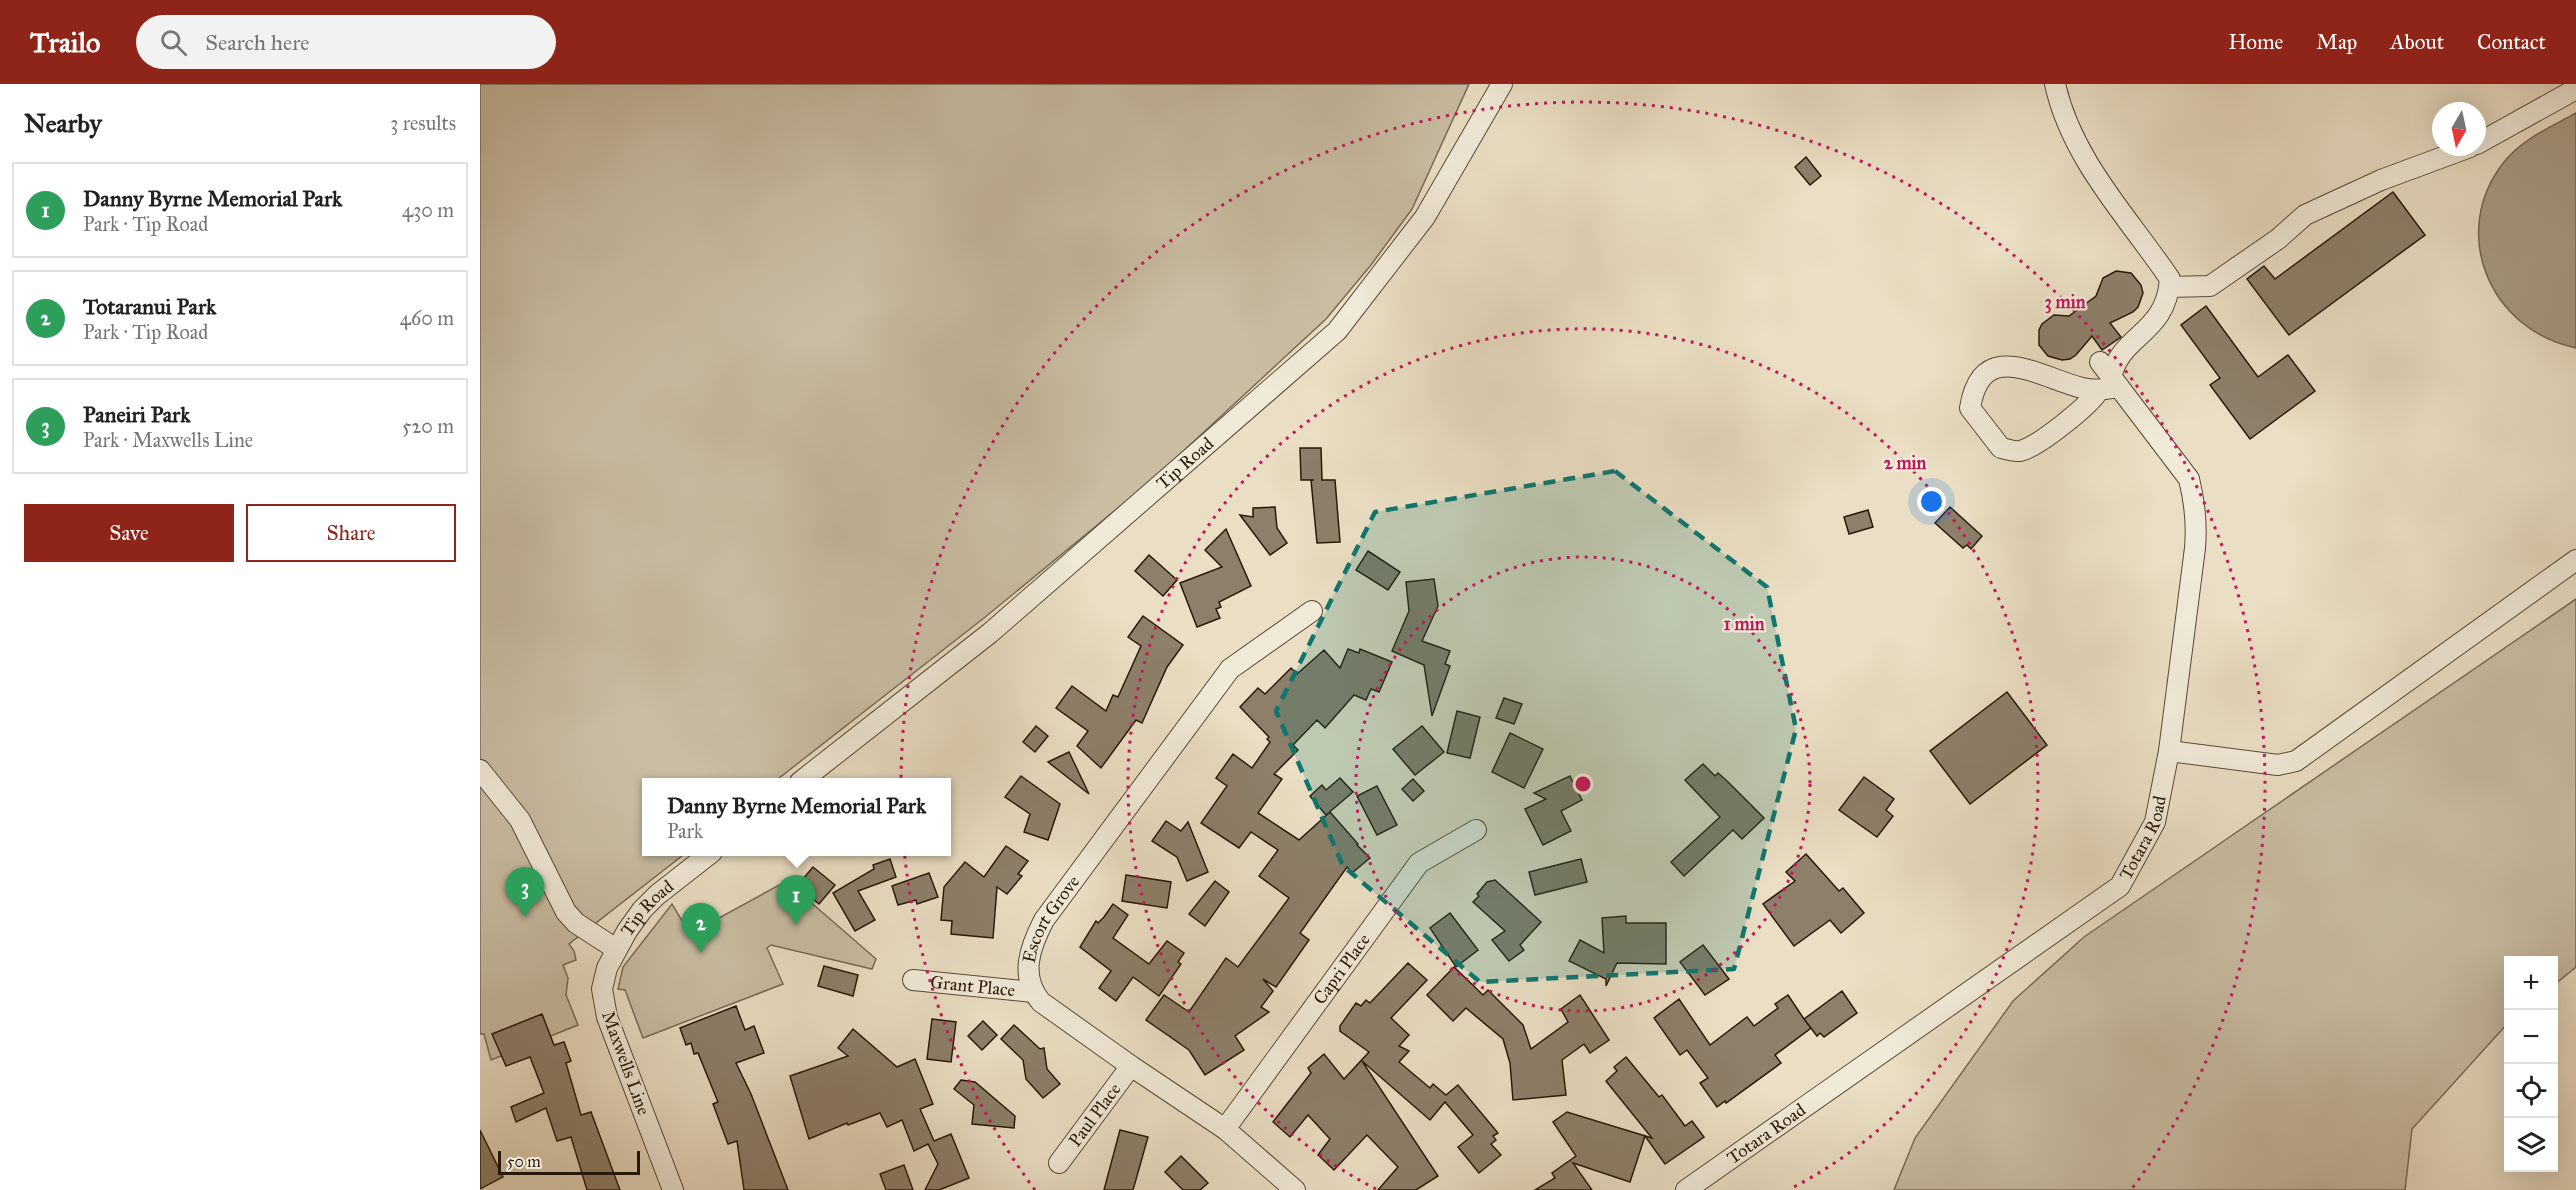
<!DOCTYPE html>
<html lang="en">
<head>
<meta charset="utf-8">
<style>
	:root { --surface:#fff; --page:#f2f2f2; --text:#222; --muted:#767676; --line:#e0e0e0; --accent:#8f2418 }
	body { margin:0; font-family:"IM FELL Great Primer",serif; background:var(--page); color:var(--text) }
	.controls { position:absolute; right:18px; bottom:18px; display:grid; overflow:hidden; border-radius:0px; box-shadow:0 6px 24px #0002 }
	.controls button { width:54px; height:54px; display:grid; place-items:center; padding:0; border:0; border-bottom:2px solid var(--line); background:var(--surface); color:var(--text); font:30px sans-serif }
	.compass { position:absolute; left:1952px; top:18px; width:54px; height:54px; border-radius:50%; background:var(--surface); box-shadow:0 6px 24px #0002; rotate:189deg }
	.scale { position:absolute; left:18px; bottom:15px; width:142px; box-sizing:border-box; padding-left:6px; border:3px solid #281908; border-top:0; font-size:16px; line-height:21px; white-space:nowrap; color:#281908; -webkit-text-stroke:4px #f1ead9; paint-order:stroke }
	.you { position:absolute; left:1452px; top:418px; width:21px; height:21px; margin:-15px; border:4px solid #fff; border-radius:50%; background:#1a73e8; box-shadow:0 0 0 9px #1a73e833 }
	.badge { display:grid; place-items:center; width:39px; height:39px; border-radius:50%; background:var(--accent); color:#fff; font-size:20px; font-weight:700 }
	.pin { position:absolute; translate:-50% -50px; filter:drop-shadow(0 2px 3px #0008) }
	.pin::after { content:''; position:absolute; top:32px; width:21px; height:18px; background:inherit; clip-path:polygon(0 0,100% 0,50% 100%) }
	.popup { position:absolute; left:162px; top:694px; width:309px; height:78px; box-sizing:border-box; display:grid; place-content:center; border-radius:0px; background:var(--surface); filter:drop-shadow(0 2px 4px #0005); font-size:20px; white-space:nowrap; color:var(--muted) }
	.popup b { font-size:22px; color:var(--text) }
	.popup::after { content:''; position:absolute; left:50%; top:100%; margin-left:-12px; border:12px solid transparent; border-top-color:var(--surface) }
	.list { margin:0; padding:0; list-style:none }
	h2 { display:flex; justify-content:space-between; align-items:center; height:78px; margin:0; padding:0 24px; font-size:26px }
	h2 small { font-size:20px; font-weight:400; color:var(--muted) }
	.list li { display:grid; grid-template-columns:39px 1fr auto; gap:18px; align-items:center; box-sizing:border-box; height:96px; margin:0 12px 12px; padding:0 12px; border:2px solid var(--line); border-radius:0px }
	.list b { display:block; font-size:22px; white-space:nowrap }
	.list p { margin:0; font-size:20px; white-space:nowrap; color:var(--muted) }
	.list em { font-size:20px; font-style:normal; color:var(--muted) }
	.actions { display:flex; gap:12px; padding:18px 24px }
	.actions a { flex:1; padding:14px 0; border:2px solid var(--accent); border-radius:0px; text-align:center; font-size:21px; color:var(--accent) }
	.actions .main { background:var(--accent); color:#fff }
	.icon { flex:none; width:33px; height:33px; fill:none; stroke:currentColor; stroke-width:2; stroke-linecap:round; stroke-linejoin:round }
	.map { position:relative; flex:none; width:2096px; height:1106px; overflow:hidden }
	header { display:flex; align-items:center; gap:36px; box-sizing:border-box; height:84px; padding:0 30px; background:var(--accent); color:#fff }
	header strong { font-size:28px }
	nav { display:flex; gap:33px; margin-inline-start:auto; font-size:21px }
	.search { width:420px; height:54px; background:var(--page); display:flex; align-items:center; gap:15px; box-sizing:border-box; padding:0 21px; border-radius:33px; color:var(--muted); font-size:22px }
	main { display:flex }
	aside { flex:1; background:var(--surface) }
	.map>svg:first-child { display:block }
	.green { fill:#c9bda4; stroke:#786b56; stroke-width:1.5 }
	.water { fill:#a89b84; stroke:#756752; stroke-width:1.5 }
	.building { fill:#8d7f6a; stroke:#281908; stroke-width:1.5 }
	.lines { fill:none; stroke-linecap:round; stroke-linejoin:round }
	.minor-casing { stroke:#584a37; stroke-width:22 }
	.minor { stroke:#f1ead9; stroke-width:20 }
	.marked { fill:#0f766e; fill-opacity:0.2; stroke:#0f766e; stroke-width:4.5; stroke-dasharray:12 8; stroke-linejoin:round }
	.ring { fill:none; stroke:#c2185b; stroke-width:3; stroke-dasharray:3 6 }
	.labels { text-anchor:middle; stroke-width:4.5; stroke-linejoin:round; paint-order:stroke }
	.street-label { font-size:18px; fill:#281908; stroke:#f1ead9 }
	.centre { fill:#c2185b; stroke:#f1ead9; stroke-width:3 }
	.ring-label { font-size:18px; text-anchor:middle; font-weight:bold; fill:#c2185b; stroke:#f1ead9; stroke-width:4.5; stroke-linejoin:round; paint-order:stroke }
</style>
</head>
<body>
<header>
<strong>Trailo</strong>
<div class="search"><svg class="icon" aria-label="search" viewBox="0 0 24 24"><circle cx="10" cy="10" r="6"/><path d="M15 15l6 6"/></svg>Search here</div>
<nav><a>Home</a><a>Map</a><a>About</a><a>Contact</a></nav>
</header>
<main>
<aside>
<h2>Nearby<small>3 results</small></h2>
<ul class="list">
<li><span class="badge" style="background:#2e9e5b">1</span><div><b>Danny Byrne Memorial Park</b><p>Park · Tip Road</p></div><em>430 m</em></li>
<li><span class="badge" style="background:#2e9e5b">2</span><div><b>Totaranui Park</b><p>Park · Tip Road</p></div><em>460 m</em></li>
<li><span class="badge" style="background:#2e9e5b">3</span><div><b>Paneiri Park</b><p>Park · Maxwells Line</p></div><em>520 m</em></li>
</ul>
<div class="actions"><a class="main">Save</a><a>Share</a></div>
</aside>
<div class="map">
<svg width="2096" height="1106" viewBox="0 0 2096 1106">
	<rect width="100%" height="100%" fill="#eadec4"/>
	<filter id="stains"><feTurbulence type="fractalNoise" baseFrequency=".00333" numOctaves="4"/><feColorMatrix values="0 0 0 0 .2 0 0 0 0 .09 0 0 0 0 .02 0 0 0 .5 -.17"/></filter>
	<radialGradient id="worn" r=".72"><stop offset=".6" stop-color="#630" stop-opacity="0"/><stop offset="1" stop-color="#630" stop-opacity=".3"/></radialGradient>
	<g class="green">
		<path d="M0,0H989L932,125L891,181L846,235L671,397L504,534L294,698H166V768H207L89,860L94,867L96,876L83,881L88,894L86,911L98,941L11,976L4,950H0Z"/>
		<path d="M2096,515V883L2074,901V876H2028V939L1932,1045L1925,1106H1414L1435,1054L1533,917L1604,853Z"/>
		<path d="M312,794V802L396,875L392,885L291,861L287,864L303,900L163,954L145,906L138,905L143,883L192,820L210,850Z"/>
	</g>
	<path class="water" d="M2096,29V264C2010,246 1968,149 2024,78C2042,55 2071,43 2096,29Z"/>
	<g class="building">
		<path d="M1326,73L1341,92L1330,101L1315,83Z"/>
		<path d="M1913,108L1945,151L1809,251L1767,195L1784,182L1795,195Z"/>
		<path d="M1636,187L1651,189L1661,201L1663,209L1658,223L1653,228L1630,239L1641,253L1622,266L1612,252L1596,271L1590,275L1582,276L1568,272L1559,261V246L1562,240L1574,231L1589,232L1616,212L1623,194Z"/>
		<path d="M1726,222L1778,293L1808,271L1835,307L1770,355L1730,301L1740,294L1701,241Z"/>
		<path d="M820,364H841L842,396H855L860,458L837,459L831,396H834H821Z"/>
		<path d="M795,423L797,444L807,459L790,471L760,431L773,433V424Z"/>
		<path d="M1470,423L1502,452L1491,465L1487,461L1483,464L1455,439Z"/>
		<path d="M1388,426L1393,443L1369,450L1364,433Z"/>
		<path d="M746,445L771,502L739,518L741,523L736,525L740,534L717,543L700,499L742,483L725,466Z"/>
		<path d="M888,467L920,488L908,506L876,486Z"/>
		<path d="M669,471L697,496L683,512L655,487Z"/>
		<path d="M954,495L958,522L942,557L970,567L965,580L970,582L952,632L944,581L912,567L929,527L926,498Z"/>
		<path d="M663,532L703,561L687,583L662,639L656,636L621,684L597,662L608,647L576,624L592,602L626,627L633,611L638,613L661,562L648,553Z"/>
		<path d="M868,565L879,569L880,565L912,578L899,608L891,605L886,616L874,611L845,644L837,636L813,661L818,666L794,690L802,695L778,729L819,756L850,728L878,760L877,761L890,774L872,789L867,783L820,849L829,856L796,903L783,895L793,907L781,923L789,928L755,952L764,966L725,991L709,966L666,936L684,911L709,928L746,874L758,883L809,814L779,792L798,766L771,748L759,764L721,739L747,702L736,694L753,670L772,684L790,658L787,655L789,653L760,623L778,604L785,610L811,584L817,590L844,566L860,584Z"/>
		<path d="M1527,608L1567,661L1490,720L1450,667Z"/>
		<path d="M1024,614L1042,620L1034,640L1016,634Z"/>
		<path d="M977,627L1000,633L990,674L967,669Z"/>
		<path d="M556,642L568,652L555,668L543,658Z"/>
		<path d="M942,642L964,668L935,691L913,665Z"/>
		<path d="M1030,649L1063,665L1044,704L1012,688Z"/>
		<path d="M589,668L609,710L568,678Z"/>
		<path d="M1223,680L1235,692L1238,689L1247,697L1284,734L1262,755L1253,746L1204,792L1191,778L1240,733L1205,696Z"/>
		<path d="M541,692L580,720L568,756L544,748L550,730L525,713Z"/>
		<path d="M1090,692L1102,716L1081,727L1091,747L1063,761L1045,725L1066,715L1054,709Z"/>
		<path d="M1384,693L1414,715L1406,726L1413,732L1397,753L1359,726Z"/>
		<path d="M860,694L873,708L846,731L830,712L842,701L846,706Z"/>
		<path d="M933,695L944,707L933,717L922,705Z"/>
		<path d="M897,702L917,741L897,751L877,712Z"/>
		<path d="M686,737L701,747L708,738L728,788L707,797L697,773L672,757Z"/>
		<path d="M526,762L548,777L538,790L542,792L527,810L517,803L513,854L471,850L472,837L461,836L464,803L485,778L504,793Z"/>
		<path d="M1326,770L1359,807L1363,804L1384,829L1361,849L1350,836L1314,862L1283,820L1315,797L1306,788Z"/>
		<path d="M410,775L416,793L378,807L395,836L375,847L353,809L394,785L393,781Z"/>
		<path d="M1101,775L1107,798L1055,811L1049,788Z"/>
		<path d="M333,783L355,801L339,820L317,802Z"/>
		<path d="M449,789L458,813L437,820L436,816L418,821L412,802Z"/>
		<path d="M646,791L691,798L687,824L642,817Z"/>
		<path d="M1015,796L1061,838L1040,861L1044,866L1029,877L1012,856L1025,847L993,818L999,812L997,810L1007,798Z"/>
		<path d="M735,797L749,808L725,842L709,830Z"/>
		<path d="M633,820L648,831L633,854L669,880L687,857L704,869L698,878L701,880L679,912L653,893L636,917L619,904L631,887L600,863L616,837L618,839L624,833Z"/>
		<path d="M970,829L998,866L976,883L950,844Z"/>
		<path d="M1146,832V839H1186V880L1137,879L1126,902V895L1089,877L1100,856L1124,869L1122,834Z"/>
		<path d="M1223,861L1249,895L1225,911L1200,878Z"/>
		<path d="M928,879L947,896L911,934L929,951L919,962L929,967L919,978L950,1004L953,1000L966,1011L978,1001L1018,1049L1013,1052L1016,1056L1011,1060L1021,1071L999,1089L978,1063L993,1051L965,1018L950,1036L882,977L958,1092L936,1106H898L918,1083L887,1051L854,1086L838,1071L850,1055L828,1031L810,1053L793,1038L831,989L828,984L844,970L864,995L889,968L860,947V942L876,919L881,922L886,916L890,919Z"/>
		<path d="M344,882L378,891L373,912L338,902Z"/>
		<path d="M974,883L1003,911L1008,906L1043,941L1051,965L1088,938L1081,925L1100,911L1129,956L1110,969L1104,960L1082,976L1086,1011L1033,1016L1030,979L1023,955L986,924L973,937L947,911Z"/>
		<path d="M1362,907L1377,929L1344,953L1340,949L1337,952L1324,935L1331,944L1295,971L1301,979L1246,1019L1245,1017L1237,1023L1220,999L1228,994L1207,966L1200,971L1174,934L1199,915L1230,961L1267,933L1274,942L1298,924L1295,920L1308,911L1324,935Z"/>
		<path d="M256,922L265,946L274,942L284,969L256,979L271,1010L308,1106H264L257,1057L248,1060L233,1020L238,1018L218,969L214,970L211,959L206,961L200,944Z"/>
		<path d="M62,930L74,961L84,958L91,977L86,979L101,1031L111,1028L140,1106H107L91,1053L77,1057L66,1024L36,1038L31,1023L64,1009L50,973L26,982L12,950Z"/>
		<path d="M452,935L476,938L471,978L447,975Z"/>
		<path d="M503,937L517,951L502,966L488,952Z"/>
		<path d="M534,941L560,965L564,964L567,985L580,1000L563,1014L546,995L543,976L521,955Z"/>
		<path d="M373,945L417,983L435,975L453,1020L440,1025L454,1057L471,1050L489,1094L459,1106H445L458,1080L448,1060L434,1067L422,1036L407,1043L400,1029L368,1041L367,1039L329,1055L310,992L368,972L358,964Z"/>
		<path d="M1146,973L1179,1013L1182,1011L1205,1042L1212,1037L1224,1053L1185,1080L1165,1052L1150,1098L1093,1079L1112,1106H1055L1075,1094L1072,1089L1096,1072L1073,1038L1087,1028L1172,1054L1126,997L1137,987L1134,983Z"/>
		<path d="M481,996L495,998L535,1032L534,1044L492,1040L494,1021L474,1005Z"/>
		<path d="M0,1046L23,1093L0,1105Z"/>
		<path d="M640,1046L668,1053L653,1106H624Z"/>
		<path d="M701,1072L728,1099L720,1106H703L685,1088Z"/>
		<path d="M424,1081L433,1106H406L400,1090Z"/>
	</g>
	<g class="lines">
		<defs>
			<g id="minor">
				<path d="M1575,0C1592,76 1648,133 1690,195C1686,251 1640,250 1631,294"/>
				<path d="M1997,60L2096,5"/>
				<path d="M1689,203L1730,202L1798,155L1825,131L1901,96L1990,63"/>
				<path d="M1619,306C1610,321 1558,363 1540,367C1535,368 1527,365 1521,364L1490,324C1502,252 1558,293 1602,304C1615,307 1626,305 1639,303"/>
				<path d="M1689,667L1798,681L1816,677L2096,476"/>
				<path d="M0,686L40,736L86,828L96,839L136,865"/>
				<path id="s1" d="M320,698L510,549L857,247L945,133L1022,0"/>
				<path id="s2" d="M433,896L553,908"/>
				<path id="s3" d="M745,1045L939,779L996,746"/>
				<path id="s4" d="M579,1079L651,982"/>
				<path id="s5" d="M193,1106L127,933L122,905L127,884L147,847L162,826L177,811L232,768"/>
				<path id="s6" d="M815,1106L745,1045L651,982L561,918C539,892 550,863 564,836L750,585L832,527"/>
				<path id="s7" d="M1206,1106L1640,802L1675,738L1689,667L1715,464C1717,440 1715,419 1709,395L1620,278"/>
			</g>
		</defs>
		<use href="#minor" class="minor-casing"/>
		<use href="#minor" class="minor"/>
	</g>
	<path class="marked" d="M1135,387L1287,503L1316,645L1254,885L1000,898L863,782L796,627L895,428Z"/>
	<g class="ring">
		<circle cx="1103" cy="700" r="227"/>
		<path d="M896 1105A455 455 0 1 1 1310 1105"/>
		<path d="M555 1106A682 682 0 1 1 1651 1106"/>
	</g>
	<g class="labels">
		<g class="street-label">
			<text dy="6" stroke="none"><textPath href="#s1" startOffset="500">Tip Road</textPath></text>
			<text dy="6" stroke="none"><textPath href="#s7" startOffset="584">Totara Road</textPath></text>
			<text dy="6" stroke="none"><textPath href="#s5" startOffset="308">Tip Road</textPath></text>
			<text dy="6" stroke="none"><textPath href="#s6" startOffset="408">Escort Grove</textPath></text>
			<text dy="6" stroke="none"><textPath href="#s3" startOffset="198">Capri Place</textPath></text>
			<text dy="6" stroke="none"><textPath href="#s2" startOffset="60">Grant Place</textPath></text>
			<text transform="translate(146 979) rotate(70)" y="6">Maxwells Line</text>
			<text dy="6" stroke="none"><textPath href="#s4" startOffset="60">Paul Place</textPath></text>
			<text dy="6" stroke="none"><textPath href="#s7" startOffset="98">Totara Road</textPath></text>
		</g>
	</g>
	<circle cx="1103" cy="700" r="9" class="centre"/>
	<g class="ring-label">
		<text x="1585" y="224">3 min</text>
		<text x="1425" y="385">2 min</text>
		<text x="1264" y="546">1 min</text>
	</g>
	<rect width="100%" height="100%" filter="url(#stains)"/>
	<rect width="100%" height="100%" fill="url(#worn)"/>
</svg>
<div class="controls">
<button>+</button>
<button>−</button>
<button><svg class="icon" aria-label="locate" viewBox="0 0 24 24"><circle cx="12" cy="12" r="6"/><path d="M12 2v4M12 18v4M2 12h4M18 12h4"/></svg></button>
<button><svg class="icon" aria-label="layers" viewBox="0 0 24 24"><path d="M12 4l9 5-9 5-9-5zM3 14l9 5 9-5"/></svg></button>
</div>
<svg class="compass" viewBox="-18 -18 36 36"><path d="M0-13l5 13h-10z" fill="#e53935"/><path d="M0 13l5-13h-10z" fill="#767676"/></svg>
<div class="scale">50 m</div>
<div class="you"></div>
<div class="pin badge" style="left:316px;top:841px;background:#2e9e5b">1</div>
<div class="popup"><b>Danny Byrne Memorial Park</b>Park</div>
<div class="pin badge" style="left:221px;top:869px;background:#2e9e5b">2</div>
<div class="pin badge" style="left:45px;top:833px;background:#2e9e5b">3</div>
</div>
</main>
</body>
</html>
